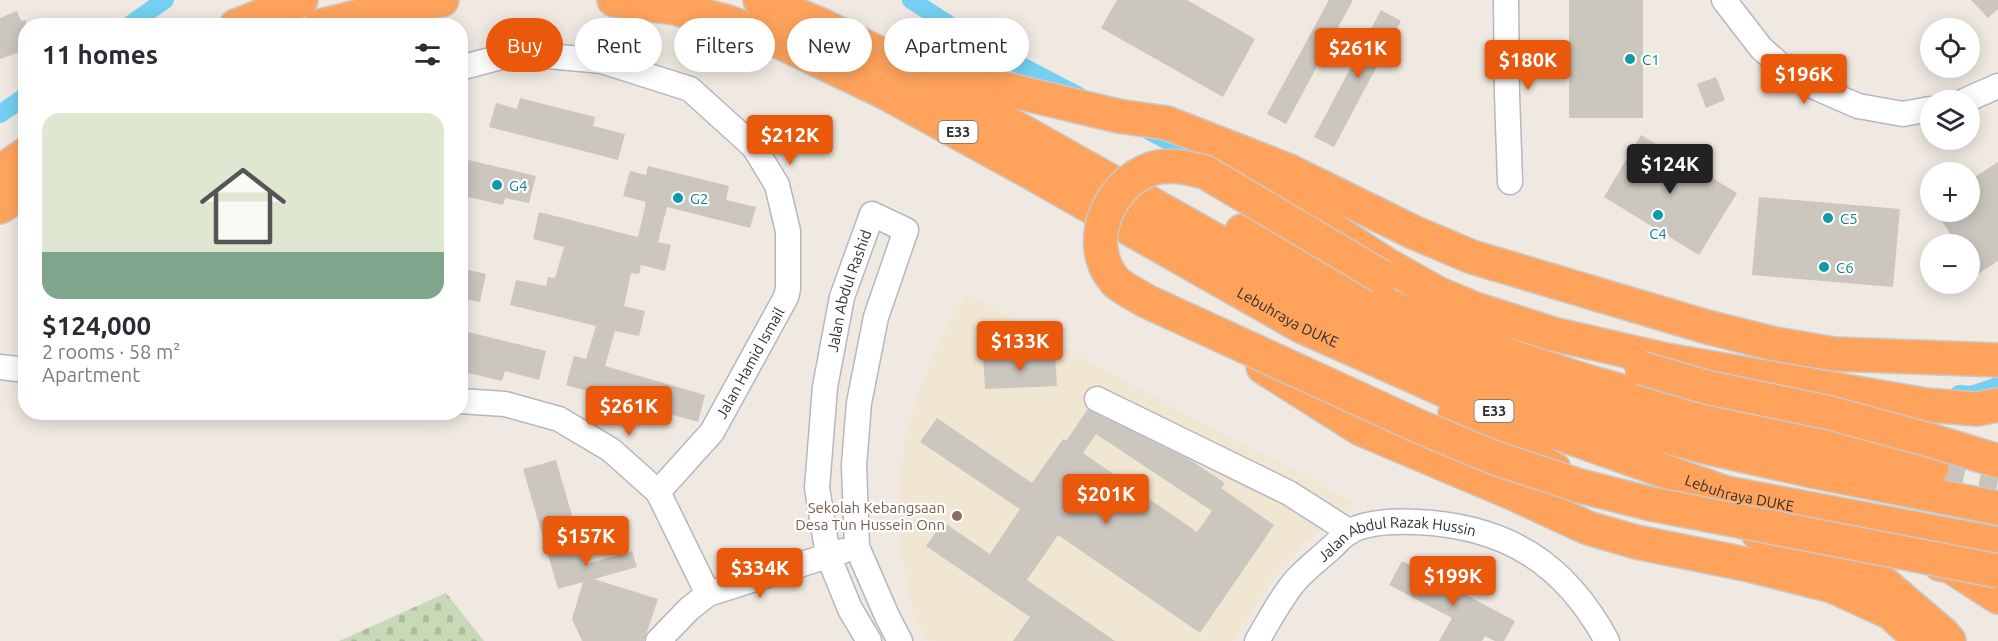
<!DOCTYPE html>
<html lang="en">
<head>
<meta charset="utf-8">
<style>
	:root { --surface:#fff; --page:#f7f7f7; --text:#2b2b33; --muted:#7c7c81; --accent:#ea580c }
	body { margin:0; font-family:Ubuntu,sans-serif; background:var(--page); color:var(--text); height:100vh; display:flex; flex-direction:column; font-size:22px; white-space:nowrap }
	* { box-sizing:border-box; margin:0 }
	p { font-size:20px; color:var(--muted) }
	.icon { flex:none; width:33px; height:33px; fill:none; stroke:currentColor; stroke-width:2; stroke-linecap:round; stroke-linejoin:round }
	.map { position:relative; flex:1; overflow:hidden }
	.side { position:absolute; left:18px; top:18px; width:450px; height:402px; display:flex; flex-direction:column; background:var(--surface); border-radius:24px; box-shadow:0 3px 15px #0003 }
	.side>* { flex:none }
	.hud { position:absolute; left:486px; top:18px; width:570px; height:54px; display:flex; gap:12px }
	.buttons { position:absolute; left:1920px; top:18px; display:grid; gap:12px }
	.buttons a { display:grid; place-items:center; width:60px; height:60px; border-radius:50%; background:var(--surface); box-shadow:0 3px 15px #0003; font-size:30px }
	.price { position:absolute; translate:-50% -51px; padding:0 14px; border-radius:6px; background:var(--accent); color:#fff; font-size:20px; line-height:39px; filter:drop-shadow(0 2px 3px #0008) }
	.price::after { content:''; position:absolute; left:50%; top:36px; width:18px; height:14px; margin-left:-9px; background:inherit; clip-path:polygon(0 0,100% 0,50% 100%) }
	.price.selected { background:#222; color:#fff }
	ul { padding:0; list-style:none }
	li { display:grid; align-content:center; gap:12px; height:318px; padding:0 24px }
	li span { display:grid; place-items:center; height:186px; border-radius:18px; color:#555 }
	li>.icon { margin-inline-start:auto }
	span .icon { width:108px; height:108px; fill:#fffc; stroke-width:1 }
	li b { font-size:26px }
	h2 { display:flex; justify-content:space-between; align-items:center; height:72px; padding:0 24px; font-size:26px }
	.chip { padding:0 21px; border-radius:27px; background:var(--surface); box-shadow:0 3px 15px #0003; font-size:21px; line-height:54px }
	.chip.selected { background:var(--accent); color:#fff }
	.map>svg:first-child { display:block }
</style>
</head>
<body>
<div class="map">
<svg width="1998" height="641" viewBox="0 0 1998 641">
	<defs>
		<pattern id="cemetery-stones" width="16" height="16" patternUnits="userSpaceOnUse" patternTransform="scale(1.5)"><rect width="16" height="16" fill="#c8d9b8"/><path d="M2 7V4a2 2 0 0 1 4 0v3zM10 15v-3a2 2 0 0 1 4 0v3z" fill="#acbb9e"/></pattern>
	</defs>
	<rect width="100%" height="100%" fill="#efe9e1"/>
	<path fill="#f0e6d1" d="M969 295 1191 417 1356 503 1304 543 1272 580 1233 641H929L914 619 901 551 900 482 904 442 918 393 931 362 953 314Z"/>
	<path fill="url(#cemetery-stones)" d="M446 593 484 641H339Z"/>
	<g fill="none" stroke-linecap="round" stroke-linejoin="round">
		<g stroke="#75cff0" stroke-width="18">
			<path d="M911 0 979 44 1079 96"/>
			<path d="M128 26 165 0"/>
			<path d="M0 114 26 96"/>
			<path d="M1149 131 1210 163"/>
			<path d="M1959 394 1971 395 1998 386"/>
		</g>
	</g>
	<g fill="#cbc7bf" fill-rule="evenodd">
		<path d="M1117 0H1187L1255 39 1223 97 1101 28Z"/>
		<path d="M1329 0H1353L1286 124 1267 114Z"/>
		<rect x="1569" y="0" width="74" height="118"/>
		<path d="M1971 0H1998V9L1988 18Z"/>
		<path d="M1381 10 1401 21 1334 147 1314 137Z"/>
		<path d="M17 11 21 21 26 20V50L0 59V18Z"/>
		<path d="M1716 77 1725 100 1706 108 1697 84Z"/>
		<path d="M520 98 595 117 593 126 625 134 618 160 489 127 496 103 517 109Z"/>
		<path d="M1641 135 1737 193 1699 255 1604 197Z"/>
		<path d="M460 158 536 176 529 203 505 198 503 205 460 195Z"/>
		<path d="M1998 162V261L1978 274 1970 262V244H1957L1936 212H1970V180Z"/>
		<path d="M648 166 729 186 726 200 756 207 750 228 667 207 658 242 671 245 665 271 641 265 639 274 631 273 624 306 645 311 639 336 615 331 605 366 705 395 698 422 665 413 663 422 588 401 590 392 566 385 574 356 586 359 596 326 510 305 516 280 546 286 548 277 555 278 564 247 533 239 539 212 638 237 646 202 623 196 630 171 646 175Z"/>
		<path d="M1759 197 1900 209 1893 287 1752 275Z"/>
		<path d="M460 268 486 274 480 302 460 298Z"/>
		<path d="M460 330 546 351 539 380 505 371 502 381 460 371Z"/>
		<path d="M1055 354 1057 386 985 389 983 357Z"/>
		<path d="M1088 409 1192 461 1225 483 1221 488 1274 525 1200 633 1058 535 1027 580 1115 641H1013L1030 617 926 546 943 522 990 554 1020 509 920 442 937 418 1032 483 1063 439 1066 441ZM1096 434 1212 511 1197 532 1083 453Z"/>
		<path d="M556 460 586 564 632 551 637 567 594 579 658 599 644 641H582L572 619 583 582 558 589 523 469Z"/>
		<path d="M1402 561 1515 621 1504 641H1495L1485 636 1482 641H1439L1452 618 1389 585Z"/>
	</g>
	<g fill="none" stroke-linecap="round" stroke-linejoin="round">
		<path stroke="#c8c4bd" stroke-width="33" stroke-dasharray="33 16" stroke-linecap="butt" d="M1932 468 1998 481"/>
		<defs>
			<g id="minor">
				<path d="M1506 0 1507 94 1510 182"/>
				<path d="M1724 0 1761 48 1789 73 1817 88 1858 106 1903 114 1930 109"/>
				<path d="M460 68 516 53 602 61 690 89 754 147 777 185 788 231V289L786 297 712 432 658 492"/>
				<path d="M1966 100 1998 86"/>
				<path d="M0 367 26 370"/>
				<path d="M1097 399 1289 493 1350 532"/>
				<path d="M460 401 505 404 559 419 611 450 658 492 708 594"/>
				<path d="M658 641 689 609 708 594 843 551"/>
				<path id="s1" d="M869 641 850 609 828 555 817 488 825 387 842 297 872 214 906 230 876 317 859 403 854 465 857 547 887 616 900 641"/>
				<path id="s2" d="M1257 641C1269 621 1281 597 1296 580 1306 569 1319 559 1330 549 1336 544 1343 535 1350 531 1370 521 1396 521 1417 522 1506 526 1565 563 1607 641"/>
			</g>
			<g id="highway">
				<path id="s3" d="M614 0 675 8 728 22 782 43 886 93 1030 172 1301 326 1471 402 1726 493 1998 544"/>
				<path d="M760 0 819 24 915 71 1363 323 1490 377 1614 422 1709 448 1812 471 1998 508"/>
				<path d="M236 26 301 0"/>
				<path d="M320 26 405 5 442 0"/>
				<path d="M932 61 1001 88 1118 116 1167 123 1287 170 1413 232 1472 257 1707 327 1775 344 1834 354 1998 360"/>
				<path d="M1226 165 1264 185 1389 266 1437 293 1475 309 1553 334 1666 360 1926 405 1977 409 1998 405"/>
				<path d="M0 172 26 154"/>
				<path d="M0 207 26 191"/>
				<path d="M1242 231 1374 299 1442 329 1519 359 1583 380 1660 402 1818 444 1932 468"/>
				<path d="M1263 367 1361 429 1512 493 1588 528 1636 542 1745 564 1832 586 1891 613 1922 641"/>
				<path d="M1455 413 1554 469"/>
				<path d="M1758 533 1881 581 1943 634 1949 641"/>
				<path d="M1940 564 1950 566 1998 597"/>
			</g>
		</defs>
		<use href="#minor" stroke="#b4b7c1" stroke-width="27"/>
		<use href="#highway" stroke="#c9c9c9" stroke-width="36"/>
		<use href="#minor" stroke="#fff" stroke-width="24"/>
		<use href="#highway" stroke="#ffa35c" stroke-width="33"/>
		<defs>
			<g id="highway-bridge">
				<path d="M1382 277 1205 172C1188 168 1168 163 1151 169 1108 184 1083 244 1115 281 1123 289 1137 295 1146 301L1418 426 1495 458 1580 486 1651 504 1998 571"/>
				<path d="M1641 368 1706 387 1830 413 1933 441 1998 461"/>
			</g>
		</defs>
		<use href="#highway-bridge" stroke="#c9c9c9" stroke-width="36" stroke-linecap="butt"/>
		<use href="#highway-bridge" stroke="#ffa35c" stroke-width="33"/>
	</g>
	<g fill="#0f9aa8" stroke="#fff" stroke-width="2">
		<circle cx="1630" cy="59" r="6"/>
		<circle cx="497" cy="185" r="6"/>
		<circle cx="678" cy="198" r="6"/>
		<circle cx="1658" cy="215" r="6"/>
		<circle cx="1828" cy="218" r="6"/>
		<circle cx="1824" cy="267" r="6"/>
	</g>
	<circle fill="#8d6e63" stroke="#fff" stroke-width="2" cx="957" cy="516" r="6"/>
	<g text-anchor="middle" dominant-baseline="central" stroke-width="4.5" stroke-linejoin="round" paint-order="stroke">
		<g fill="#fff" stroke="#6d6d6d" stroke-width="1.5">
			<rect x="938.5" y="121" width="39" height="22" rx="4.5"/>
			<rect x="1474.5" y="400" width="39" height="22" rx="4.5"/>
		</g>
		<g font-size="14" font-weight="bold" fill="#2e2e2e">
			<text x="958" y="132">E33</text>
			<text x="1494" y="411">E33</text>
		</g>
		<g font-size="15" fill="#0d838f" stroke="#fff" text-anchor="start">
			<text x="1642" y="59">C1</text>
			<text x="509" y="185">G4</text>
			<text x="690" y="198">G2</text>
			<text x="1840" y="218">C5</text>
			<text x="1658" y="233" text-anchor="middle">C4</text>
			<text x="1836" y="267">C6</text>
		</g>
		<g font-size="15" fill="#2e2e2e" stroke="#fff">
			<text stroke="none"><textPath href="#s1" startOffset="364">Jalan Abdul Rashid</textPath></text>
			<text stroke="none"><textPath href="#s3" startOffset="750">Lebuhraya DUKE</textPath></text>
			<text transform="translate(750 363) rotate(-61)">Jalan Hamid Ismail</text>
			<text stroke="none"><textPath href="#s3" startOffset="1236">Lebuhraya DUKE</textPath></text>
			<text stroke="none"><textPath href="#s2" startOffset="189">Jalan Abdul Razak Hussin</textPath></text>
		</g>
		<g font-size="15" fill="#785e54" stroke="#fff" text-anchor="end">
			<text x="945" y="507">Sekolah Kebangsaan<tspan x="945" dy="17">Desa Tun Hussein Onn</tspan></text>
		</g>
	</g>
</svg>
<div class="buttons">
<a><svg class="icon" aria-label="locate" viewBox="0 0 24 24"><circle cx="12" cy="12" r="6"/><path d="M12 2v4M12 18v4M2 12h4M18 12h4"/></svg></a>
<a><svg class="icon" aria-label="layers" viewBox="0 0 24 24"><path d="M12 4l9 5-9 5-9-5zM3 14l9 5 9-5"/></svg></a>
<a>+</a>
<a>−</a>
</div>
<b class="price" style="left:1358px;top:79px">$261K</b>
<b class="price" style="left:1528px;top:91px">$180K</b>
<b class="price" style="left:1804px;top:105px">$196K</b>
<b class="price" style="left:790px;top:166px">$212K</b>
<b class="price selected" style="left:1670px;top:195px">$124K</b>
<b class="price" style="left:1020px;top:372px">$133K</b>
<b class="price" style="left:629px;top:437px">$261K</b>
<b class="price" style="left:1106px;top:525px">$201K</b>
<b class="price" style="left:586px;top:567px">$157K</b>
<b class="price" style="left:760px;top:599px">$334K</b>
<b class="price" style="left:1453px;top:607px">$199K</b>
<div class="hud">
<a class="chip selected">Buy</a>
<a class="chip">Rent</a>
<a class="chip">Filters</a>
<a class="chip">New</a>
<a class="chip">Apartment</a>
</div>
<section class="side">
<h2>11 homes<svg class="icon" aria-label="filters" viewBox="0 0 24 24"><path d="M4 7h16M4 17h16"/><circle cx="9" cy="7" r="2"/><circle cx="15" cy="17" r="2"/></svg></h2>
<ul>
<li><span style="background:linear-gradient(#dfe7d0 75%,#7fa58c 0)"><svg class="icon" aria-label="home" viewBox="0 0 24 24"><path d="M3 11l9-7 9 7M6 9v11h12V9"/></svg></span><div><b>$124,000</b><p>2 rooms · 58 m²</p><p>Apartment</p></div></li>
</ul>
</section>
</div>
</body>
</html>
